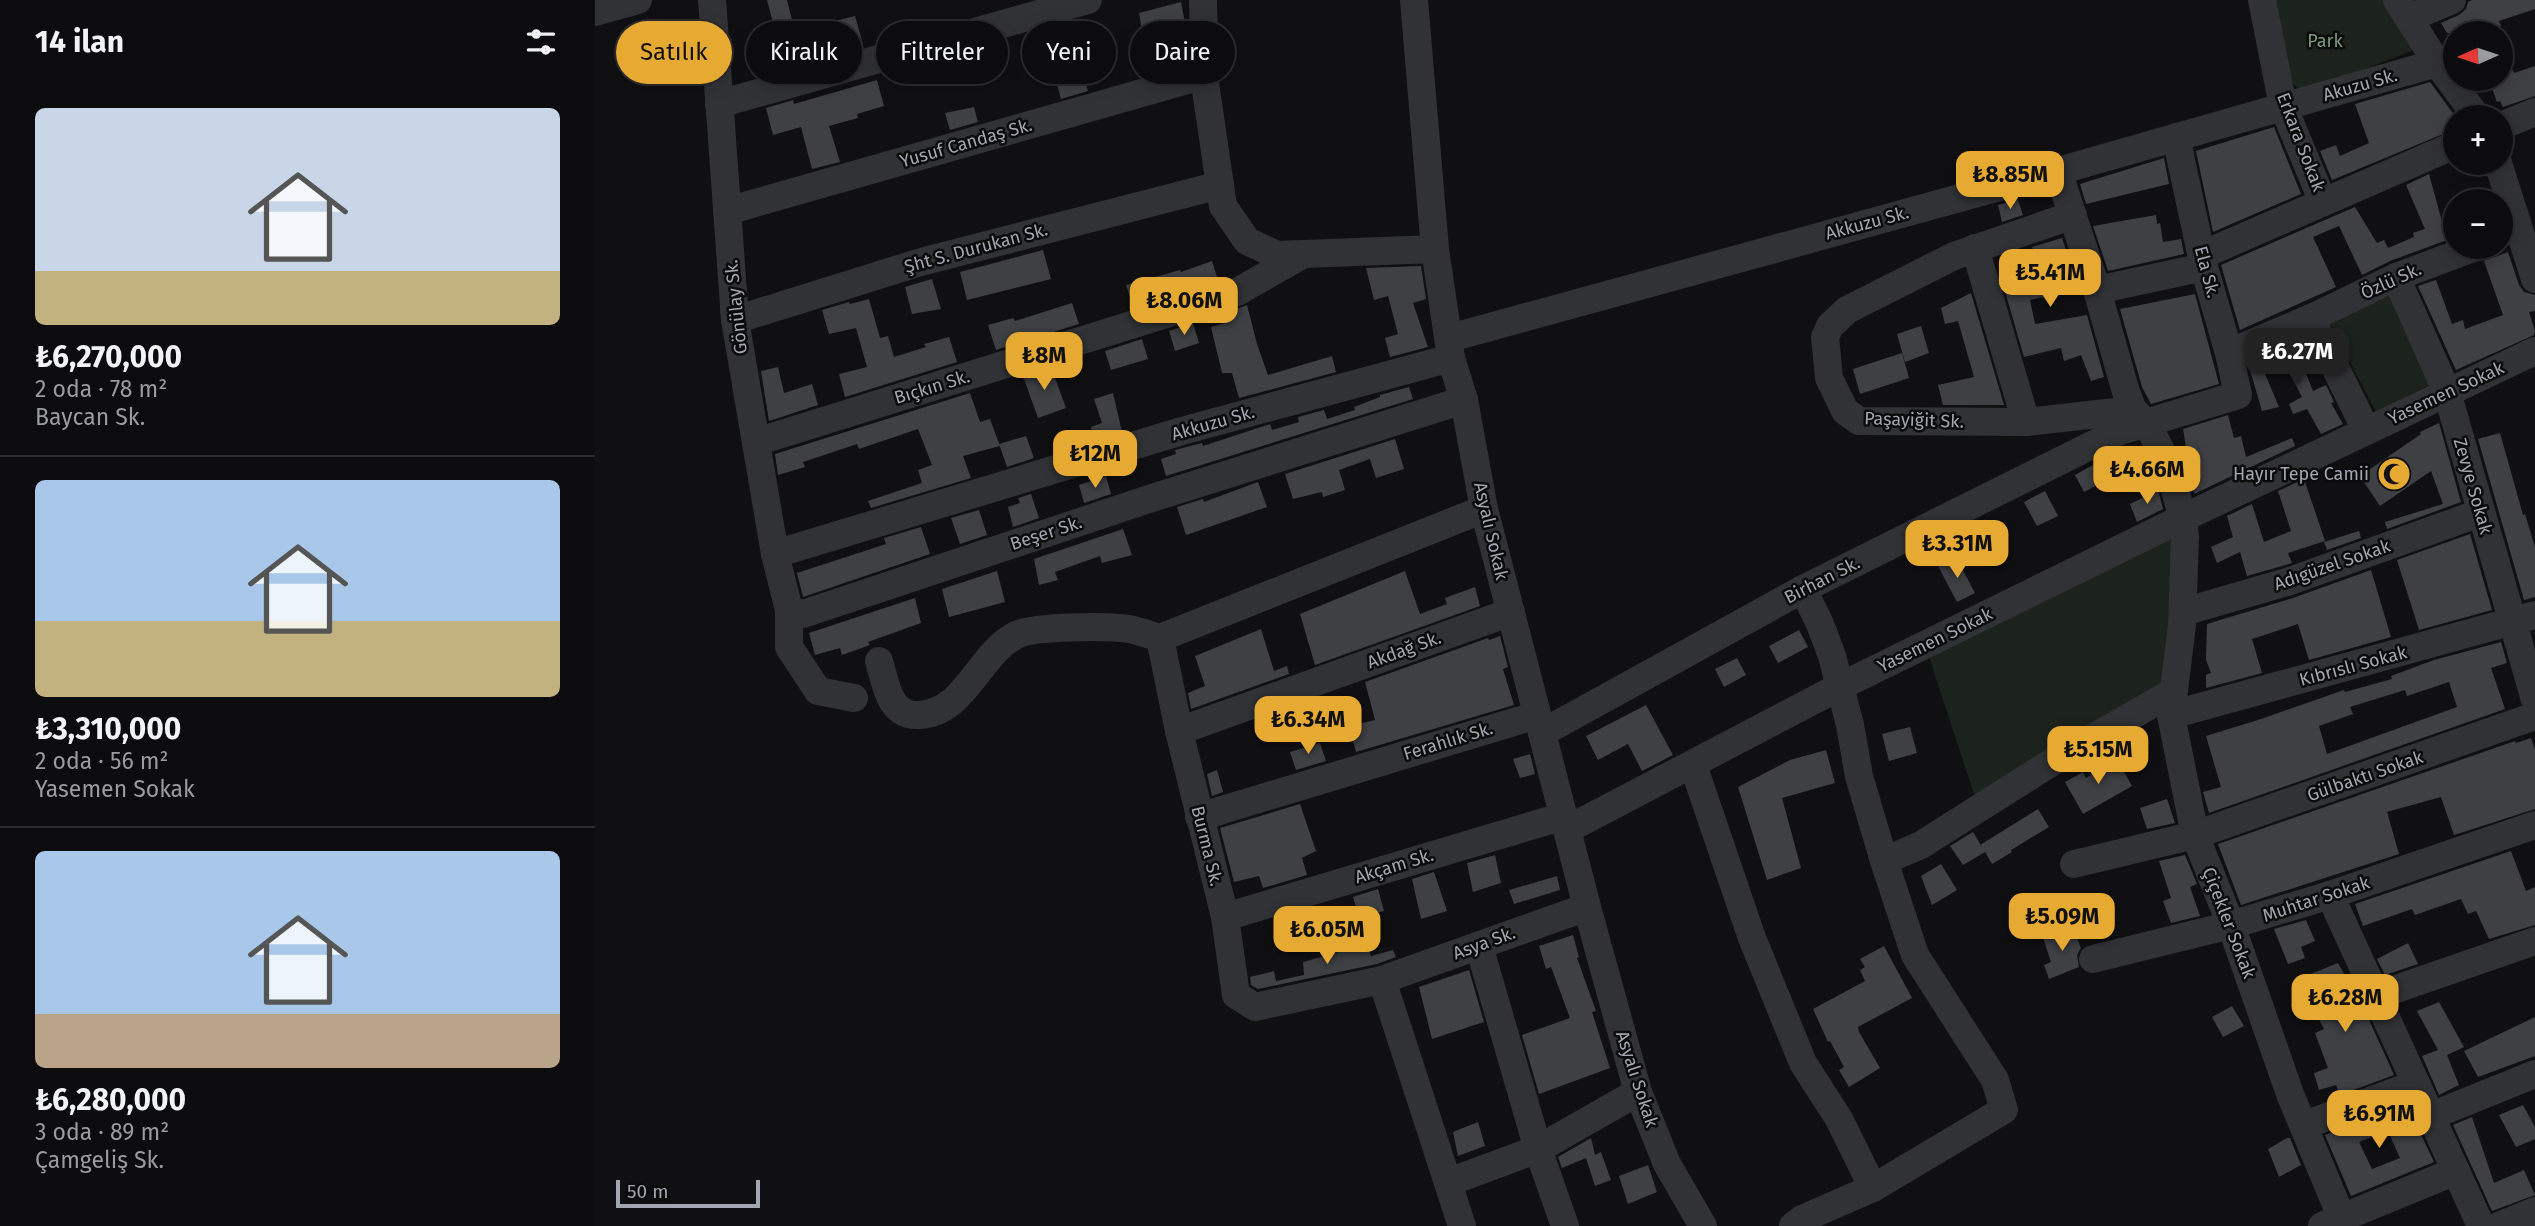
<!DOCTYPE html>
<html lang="tr">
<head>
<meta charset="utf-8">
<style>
	:root { --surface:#0c0b0d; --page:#151416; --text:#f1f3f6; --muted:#9a9b9d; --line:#2c2b2e; --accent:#e6aa33 }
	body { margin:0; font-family:"Fira Sans",sans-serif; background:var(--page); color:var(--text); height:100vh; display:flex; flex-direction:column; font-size:26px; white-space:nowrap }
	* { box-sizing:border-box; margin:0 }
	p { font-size:23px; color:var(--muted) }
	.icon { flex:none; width:38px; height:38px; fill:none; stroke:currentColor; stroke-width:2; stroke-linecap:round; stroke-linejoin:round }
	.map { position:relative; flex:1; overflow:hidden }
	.details { display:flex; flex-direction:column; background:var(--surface); width:595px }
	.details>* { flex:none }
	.guide { position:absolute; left:21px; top:21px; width:665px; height:63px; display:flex; gap:14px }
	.needle { width:46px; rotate:267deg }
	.buttons { position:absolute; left:1848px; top:21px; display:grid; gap:14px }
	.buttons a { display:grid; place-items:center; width:70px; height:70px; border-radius:50%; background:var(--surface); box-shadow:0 4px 18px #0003,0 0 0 2px var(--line); font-size:35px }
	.scale { position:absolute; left:21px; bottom:18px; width:144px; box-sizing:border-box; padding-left:7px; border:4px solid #a1a6b1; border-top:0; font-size:19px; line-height:24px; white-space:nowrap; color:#a1a6b1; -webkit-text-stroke:5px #0b0b0c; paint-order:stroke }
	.price { position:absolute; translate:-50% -60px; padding:0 16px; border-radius:14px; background:var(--accent); color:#111; font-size:23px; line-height:46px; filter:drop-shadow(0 2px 4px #0008) }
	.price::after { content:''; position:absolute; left:50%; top:42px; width:21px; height:16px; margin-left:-10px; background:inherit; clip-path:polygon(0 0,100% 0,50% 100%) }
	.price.current { background:#222; color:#fff }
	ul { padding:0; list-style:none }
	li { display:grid; align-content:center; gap:14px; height:371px; padding:0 35px }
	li+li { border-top:2px solid var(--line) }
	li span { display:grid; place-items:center; height:217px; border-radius:10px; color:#555 }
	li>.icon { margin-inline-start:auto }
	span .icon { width:126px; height:126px; fill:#fffc; stroke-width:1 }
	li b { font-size:30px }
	h2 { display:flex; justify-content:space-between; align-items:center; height:84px; padding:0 35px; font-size:30px }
	.tag { padding:0 24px; border-radius:32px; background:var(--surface); box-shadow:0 4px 18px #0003,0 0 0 2px var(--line); font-size:24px; line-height:63px }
	.tag.current { background:var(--accent); color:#111 }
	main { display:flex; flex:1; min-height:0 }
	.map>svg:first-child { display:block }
</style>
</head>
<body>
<main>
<section class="details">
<h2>14 ilan<svg class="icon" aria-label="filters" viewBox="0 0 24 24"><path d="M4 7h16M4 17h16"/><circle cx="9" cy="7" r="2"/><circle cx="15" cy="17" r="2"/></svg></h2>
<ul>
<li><span style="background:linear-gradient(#c9d6e8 75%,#c2b280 0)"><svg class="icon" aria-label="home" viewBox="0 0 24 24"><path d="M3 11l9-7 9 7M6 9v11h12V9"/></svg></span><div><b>₺6,270,000</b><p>2 oda · 78 m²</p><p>Baycan Sk.</p></div></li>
<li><span style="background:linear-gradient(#a9c7e8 65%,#c2b280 0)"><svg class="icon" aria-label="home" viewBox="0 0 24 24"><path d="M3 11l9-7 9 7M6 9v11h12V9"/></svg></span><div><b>₺3,310,000</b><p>2 oda · 56 m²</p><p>Yasemen Sokak</p></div></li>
<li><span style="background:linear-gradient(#a9c7e8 75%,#b9a48a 0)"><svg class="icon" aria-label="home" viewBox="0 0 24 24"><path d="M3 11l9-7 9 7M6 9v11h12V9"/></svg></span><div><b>₺6,280,000</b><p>3 oda · 89 m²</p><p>Çamgeliş Sk.</p></div></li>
</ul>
</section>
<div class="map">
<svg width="1940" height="1226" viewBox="0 0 1940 1226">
	<rect width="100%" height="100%" fill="#100f11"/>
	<g fill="#1c231d">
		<path d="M1679 0H1791L1819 50 1709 93 1697 83Z"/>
		<path d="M1793 293 1836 384 1781 412 1735 324Z"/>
		<path d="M1588 518 1578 692 1380 797 1330 645Z"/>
	</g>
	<g fill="#3f4044" fill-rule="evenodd">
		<path d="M172 0H192L202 40 239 31 236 22 260 16 268 44 190 68Z"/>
		<path d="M1877 0H1940V9L1904 21 1906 26 1888 33H1852L1846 23 1864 15 1871 9 1873 2Z"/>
		<path d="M586 2 592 33 593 63 566 70 558 27 547 30 544 13Z"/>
		<path d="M391 46 396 61 368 69 364 54Z"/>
		<path d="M1940 66V96L1908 107 1905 101 1902 102 1894 80 1906 79V75L1918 70 1919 73Z"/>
		<path d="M488 74 493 91 466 99 461 81Z"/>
		<path d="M282 80 289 106 262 114 263 118 234 126 245 162 217 169 206 127 178 135 171 108 198 100 199 104Z"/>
		<path d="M1835 82 1860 116V129L1737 180 1725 151 1741 145 1745 156 1774 143 1760 104Z"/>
		<path d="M379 107 383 122 355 130 350 113Z"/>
		<path d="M1679 127 1706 194 1618 232 1601 151Z"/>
		<path d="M1569 158 1574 184 1491 204 1485 184Z"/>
		<path d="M1834 174 1852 240 1795 261 1767 275 1744 226 1718 237 1741 287 1645 330 1626 265 1760 207 1782 243 1789 240 1793 248 1819 237 1818 233 1830 229 1811 185Z"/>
		<path d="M1423 200 1428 215 1407 222 1403 205Z"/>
		<path d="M1561 215 1562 224 1565 223 1568 242 1586 239 1589 254 1513 271 1498 226Z"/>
		<path d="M1467 238 1484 289 1435 300 1440 324 1492 315 1509 377 1496 381 1486 355 1469 361 1466 348 1429 357 1407 281 1413 279 1412 271 1443 265 1437 247Z"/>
		<path d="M448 250 456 279 372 300 365 272Z"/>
		<path d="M1913 252 1924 285 1929 292 1940 295V311L1934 312 1940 331 1939 335 1861 370 1823 286 1841 280 1857 324 1868 320 1870 329 1908 315 1889 261Z"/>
		<path d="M617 261 623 280 538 307 531 285 585 270 586 272Z"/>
		<path d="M826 266 831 299 818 303 833 347 795 357 790 338 803 334 793 296 779 300 771 268Z"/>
		<path d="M337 279 346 309 317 314 310 287Z"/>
		<path d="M1376 293 1409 405H1348L1343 385 1379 377 1363 321 1350 324 1346 308Z"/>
		<path d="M1600 294 1624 384 1556 404 1547 387 1525 309Z"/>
		<path d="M274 299 285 338 293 336 299 357 331 347 329 344 354 337 362 362 250 397 244 374 272 367 266 346 261 328 234 334 227 310 254 302 255 304Z"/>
		<path d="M477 303 484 324 401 350 393 325 418 318 420 321Z"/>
		<path d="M652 305 662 344 673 375 737 356 741 372 644 398 637 373H627L616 327 637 321 634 312Z"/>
		<path d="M598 323 604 343 580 351 574 331Z"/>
		<path d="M1326 326 1334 353 1310 362 1302 334Z"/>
		<path d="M547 339 553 359 516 370 510 351Z"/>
		<path d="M1707 340 1716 360 1707 364 1718 391 1731 385 1739 402 1736 403 1748 424 1726 434 1712 409 1698 414 1694 404 1707 397 1684 353 1665 362 1684 407 1667 411 1653 363Z"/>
		<path d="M1307 353 1314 378 1265 394 1258 369Z"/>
		<path d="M183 367 189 393 217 384 223 405 174 421 166 371Z"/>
		<path d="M456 367 471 408 443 418 428 376Z"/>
		<path d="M814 387 818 399 571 476 566 459 581 454 580 450 607 443 608 446 675 424 677 430 704 422 703 417 729 410 732 419 760 410 759 407 785 397V395Z"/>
		<path d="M375 393 385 422 395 419 405 446 368 456 376 478 276 508 273 501 327 483 323 470 337 465 323 429 264 449 262 444 208 462 210 467 183 475 180 454Z"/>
		<path d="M518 393 527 432 499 440 496 427 507 423 499 399Z"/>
		<path d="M1633 415 1639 438 1646 436 1651 457 1697 438 1700 446 1599 494 1588 429Z"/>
		<path d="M1844 423 1866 502 1792 529 1790 522 1848 504 1836 471 1785 506 1765 476 1826 434 1825 432Z"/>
		<path d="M1905 433 1928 515 1930 514 1940 547V597L1929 600 1883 439Z"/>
		<path d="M431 436 439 458 412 467 404 444Z"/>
		<path d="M800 439 809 469 781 478 775 459 744 470 750 490 728 497 727 492 698 499 690 474Z"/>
		<path d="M1505 461 1514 479 1489 492 1480 475Z"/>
		<path d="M511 476 516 494 489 503 484 485Z"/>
		<path d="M1709 479 1730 541 1693 553 1697 563 1652 576 1645 552 1622 563 1616 547 1638 537 1632 516 1657 504 1669 542 1696 531 1683 491Z"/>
		<path d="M663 482 672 507 591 535 582 507 608 499 609 502Z"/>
		<path d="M1563 490 1568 509 1542 522 1535 504Z"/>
		<path d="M1450 491 1463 516 1442 526 1429 502Z"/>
		<path d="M436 494 444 518 418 527 413 507 425 503 423 498Z"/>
		<path d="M384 510 392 535 365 544 356 518Z"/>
		<path d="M326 527 335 554 208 597 202 573 291 544 289 538Z"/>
		<path d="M528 529 537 555 507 563 505 556 460 572 463 580 444 585 439 559Z"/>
		<path d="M1764 531 1766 538 1732 550 1729 542Z"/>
		<path d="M1875 534 1897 610 1824 630 1802 560Z"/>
		<path d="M1361 557 1380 593 1362 602 1343 566Z"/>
		<path d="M1776 570 1796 637 1714 660 1703 624 1657 639 1667 673 1611 688V675L1616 673 1611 660 1612 624 1698 598Z"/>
		<path d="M402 571 410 602 354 617 347 589Z"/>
		<path d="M810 571 825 614 852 604 850 598 880 587 885 606 720 665 705 614Z"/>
		<path d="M320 598 326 623 273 642 275 645 247 655 245 648 220 655 214 633Z"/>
		<path d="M666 629 679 671 692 666 694 674 596 709 593 693 610 686 600 656Z"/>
		<path d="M1204 630 1213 647 1183 663 1174 646Z"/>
		<path d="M905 636 913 667 908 669 919 705 761 752 754 726 780 720 770 682 893 638 894 640Z"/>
		<path d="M1906 642 1912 663 1896 668 1910 709 1614 813 1608 792 1626 787 1611 736 1666 719 1749 690 1750 692 1797 679 1796 676 1839 660ZM1854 682 1862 707 1732 754 1724 726 1758 714 1755 707 1810 690 1812 696Z"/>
		<path d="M1142 658 1151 675 1129 687 1120 669Z"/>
		<path d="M1051 705 1078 755 1047 771 1033 744 1003 760 991 736Z"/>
		<path d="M1315 727 1322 753 1294 761 1287 734Z"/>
		<path d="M1936 738 1940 749V809L1859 835 1846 797 1792 812 1804 854 1646 905 1623 844 1920 741 1921 743Z"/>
		<path d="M725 743 731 761 701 770 695 752Z"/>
		<path d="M1231 750 1240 783 1187 798 1206 868 1172 880 1143 787 1195 760Z"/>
		<path d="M935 754 940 774 925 778 918 759Z"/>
		<path d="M1522 759 1537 786 1488 814 1470 782 1488 772 1491 778Z"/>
		<path d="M622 770 628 792 617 796 612 774Z"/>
		<path d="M1572 799 1580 823 1552 829 1545 808Z"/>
		<path d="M705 804 721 851 707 858 712 875 668 888 664 876 639 882 625 828Z"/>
		<path d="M1443 809 1454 827 1416 850 1417 852 1397 864 1390 852 1368 865 1355 846 1378 832 1387 847 1385 845Z"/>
		<path d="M1916 851 1931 891 1940 887V925L1894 939 1881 911 1873 914 1866 899 1820 915 1817 909 1768 926 1760 904Z"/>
		<path d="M900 855 906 883 878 892 872 863Z"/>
		<path d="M1590 855 1602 884 1595 887 1605 916 1576 923 1568 901 1576 898 1564 861Z"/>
		<path d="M1346 864 1362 890 1337 905 1326 876Z"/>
		<path d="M839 872 852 911 826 919 817 879Z"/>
		<path d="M962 876 965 890 919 904 914 890Z"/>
		<path d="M783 889 789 911 764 917 758 897Z"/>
		<path d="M1711 920 1720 941 1706 947 1710 958 1693 964 1679 929Z"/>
		<path d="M1478 928 1486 948 1482 955 1484 967 1454 979 1449 965 1456 962 1448 938Z"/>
		<path d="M978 935 984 957 982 958 1001 1011 997 1012 1015 1068 944 1094 927 1035 975 1018 956 967 951 969 944 946Z"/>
		<path d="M1813 943 1823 964 1790 975 1782 959Z"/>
		<path d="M772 944 776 956 798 950 801 957 782 964 663 989 656 985 655 977 679 971 681 981 709 975 708 962Z"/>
		<path d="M1289 946 1317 998 1263 1027 1264 1032 1285 1068 1254 1087 1244 1070 1249 1067 1235 1041 1233 1042 1218 1009 1270 981 1265 970 1270 967 1265 959Z"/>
		<path d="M1743 963 1770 1011 1799 1075 1745 1095 1741 1085 1724 1090 1719 1073 1733 1068 1720 1033 1729 1029 1712 996 1715 994 1708 977Z"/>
		<path d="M874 970 889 1022 837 1039 824 987Z"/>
		<path d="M1844 1002 1869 1047 1852 1055 1864 1085 1844 1095 1827 1056 1843 1050 1822 1011Z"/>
		<path d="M1637 1006 1649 1026 1628 1037 1617 1017Z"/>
		<path d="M1940 1017V1056L1883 1077 1869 1051Z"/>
		<path d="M1812 1105 1839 1162 1756 1196 1730 1135ZM1793 1131 1805 1158 1777 1169 1764 1142Z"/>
		<path d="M1928 1105 1940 1127V1139L1921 1147 1904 1115Z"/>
		<path d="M1877 1117 1899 1183 1929 1170 1940 1195 1897 1211 1858 1125Z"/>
		<path d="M883 1122 890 1146 863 1156 858 1132Z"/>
		<path d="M996 1138 1000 1155 1006 1152 1016 1180 1000 1186 991 1158 967 1168 963 1157Z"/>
		<path d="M1692 1138H1695L1706 1165 1684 1177 1673 1149Z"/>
		<path d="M1053 1165 1062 1192 1033 1204 1024 1176Z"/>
	</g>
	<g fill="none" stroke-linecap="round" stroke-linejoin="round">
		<g stroke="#313235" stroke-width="28">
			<path d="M117 0 140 320 180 554 194 610V647L223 691 259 698"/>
			<path d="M608 0 610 83 628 206 652 241 682 255 840 249"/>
			<path d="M819 0 840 249 856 358 869 400 889 509 992 907 1043 1092 1072 1164 1108 1226"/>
			<path d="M1667 0 1688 106 1728 202"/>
			<path d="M1802 0 1842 63 1882 117"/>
			<path d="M0 12 43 0"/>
			<path d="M1814 18 1857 0"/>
			<path d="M124 104 493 0"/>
			<path d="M1906 126 1940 112"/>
			<path d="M1903 163 1940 279"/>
			<path d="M1463 171 1502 290 1531 392 1538 410 1552 424 1572 462 1588 518 1590 537 1587 625 1576 715 1600 835 1636 925 1695 1094 1750 1226"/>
			<path d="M132 211 610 75"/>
			<path d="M1478 215 1359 256 1252 310 1235 326 1230 337 1234 378 1250 411 1264 421 1431 422 1538 410"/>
			<path d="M1380 248 1431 422"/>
			<path d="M1607 255 1860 145"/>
			<path d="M1801 277 1852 392 1940 700"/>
			<path d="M1502 290 1609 267"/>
			<path d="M1716 318 1771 430"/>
			<path d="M140 320 326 262 625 185"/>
			<path d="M855 338 1463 171 1842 63"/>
			<path d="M1634 353 1716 318 1801 277 1881 247"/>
			<path d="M161 442 642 292 707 255"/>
			<path d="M180 554 587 431 856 358"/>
			<path d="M1208 589 1225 624 1237 656 1255 725 1264 776 1289 861 1326 845 1473 752 1578 692"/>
			<path d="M194 610 208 614 557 498 869 400"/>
			<path d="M1588 612 1692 582 1885 513"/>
			<path d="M284 661C291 684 294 717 324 715 370 713 383 655 421 635 439 626 513 626 534 629 544 631 555 635 565 638"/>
			<path d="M1576 715 1940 615"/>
			<path d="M584 731 916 612"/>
			<path d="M947 733 1208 589 1525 431 1643 395 1634 353 1609 267 1581 137"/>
			<path d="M1098 765 1157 938 1208 1063 1244 1119 1278 1188"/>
			<path d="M604 817 942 715"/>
			<path d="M973 829 1244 687 1588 518 1940 351"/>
			<path d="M1479 864 1600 835 1940 716"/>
			<path d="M1735 895 1886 1226"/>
			<path d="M630 917 969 816"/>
			<path d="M884 946 943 1149 970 1226"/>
			<path d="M1498 959 1636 925 1735 895 1940 825"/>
			<path d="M787 980 992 907"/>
			<path d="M1781 996 1940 941"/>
			<path d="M1836 1116 1940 1074"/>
			<path d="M1710 1125 1821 1084"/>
			<path d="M854 1182 943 1149 1043 1092"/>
			<path d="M867 1226 787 980 660 1007 641 995 630 917 584 731 565 638 889 509"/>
			<path d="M1198 1226 1207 1219 1278 1188 1409 1110 1400 1080 1320 955 1289 861"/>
			<path d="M1727 1226 1861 1171"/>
			<path d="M1904 1226 1940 1211"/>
		</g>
	</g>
	<defs>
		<symbol id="mosque-disc" viewBox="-11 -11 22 22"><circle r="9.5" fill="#e6aa33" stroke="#0b0b0c"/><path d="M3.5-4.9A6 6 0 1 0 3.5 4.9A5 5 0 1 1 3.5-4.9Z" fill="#111"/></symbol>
	</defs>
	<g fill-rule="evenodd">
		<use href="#mosque-disc" x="1780" y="455" width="38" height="38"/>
	</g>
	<g text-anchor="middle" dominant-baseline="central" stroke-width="5" stroke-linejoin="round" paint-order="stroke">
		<g font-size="18" fill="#799b7b" stroke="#0b0b0c">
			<text x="1730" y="41">Park</text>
		</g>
		<g font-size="18" fill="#a1a6b1" stroke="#0b0b0c">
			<text transform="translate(1765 85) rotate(-16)">Akuzu Sk.</text>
			<text transform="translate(1706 142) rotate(69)">Erkara Sokak</text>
			<text transform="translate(371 143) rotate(-16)">Yusuf Candaş Sk.</text>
			<text transform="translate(1272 223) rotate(-15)">Akkuzu Sk.</text>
			<text transform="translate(381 248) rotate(-15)">Şht S. Durukan Sk.</text>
			<text transform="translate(1612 272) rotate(75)">Ela Sk.</text>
			<text transform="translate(1796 281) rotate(-24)">Özlü Sk.</text>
			<text transform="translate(141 307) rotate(-96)">Gönülay Sk.</text>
			<text transform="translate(337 387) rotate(-17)">Bıçkın Sk.</text>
			<text transform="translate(1851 393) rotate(-25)">Yasemen Sokak</text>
			<text transform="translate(1319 420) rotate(2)">Paşayiğit Sk.</text>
			<text transform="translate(618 423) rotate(-16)">Akkuzu Sk.</text>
			<text transform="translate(1878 486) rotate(74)">Zevye Sokak</text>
			<text transform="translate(896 531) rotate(77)">Asyalı Sokak</text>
			<text transform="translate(451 533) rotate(-18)">Beşer Sk.</text>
			<text transform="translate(1737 565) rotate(-19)">Adıgüzel Sokak</text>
			<text transform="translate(1227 580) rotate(-27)">Birhan Sk.</text>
			<text transform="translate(1340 640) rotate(-26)">Yasemen Sokak</text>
			<text transform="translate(809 650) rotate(-20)">Akdağ Sk.</text>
			<text transform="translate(1758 666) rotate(-15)">Kıbrıslı Sokak</text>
			<text transform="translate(853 741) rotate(-17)">Ferahlık Sk.</text>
			<text transform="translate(1770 776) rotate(-19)">Gülbaktı Sokak</text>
			<text transform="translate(612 846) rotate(76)">Burma Sk.</text>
			<text transform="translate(799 866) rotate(-17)">Akçam Sk.</text>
			<text transform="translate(1721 899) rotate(-18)">Muhtar Sokak</text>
			<text transform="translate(1634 923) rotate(69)">Çiçekler Sokak</text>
			<text transform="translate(889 943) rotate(-20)">Asya Sk.</text>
			<text transform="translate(1042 1079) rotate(72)">Asyalı Sokak</text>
		</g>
		<g font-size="18" fill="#a1a6b1" stroke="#0b0b0c" text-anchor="end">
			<text x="1774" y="474">Hayır Tepe Camii</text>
		</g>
	</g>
</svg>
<div class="buttons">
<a><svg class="needle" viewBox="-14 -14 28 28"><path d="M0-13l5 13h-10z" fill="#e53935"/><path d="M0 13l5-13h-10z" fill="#9a9b9d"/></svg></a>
<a>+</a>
<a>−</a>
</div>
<div class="scale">50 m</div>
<b class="price" style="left:1415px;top:211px">₺8.85M</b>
<b class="price" style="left:1455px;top:309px">₺5.41M</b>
<b class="price" style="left:589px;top:337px">₺8.06M</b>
<b class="price current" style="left:1702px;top:388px">₺6.27M</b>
<b class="price" style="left:449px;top:392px">₺8M</b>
<b class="price" style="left:500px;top:490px">₺12M</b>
<b class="price" style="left:1552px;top:506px">₺4.66M</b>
<b class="price" style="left:1362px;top:580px">₺3.31M</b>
<b class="price" style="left:713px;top:756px">₺6.34M</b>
<b class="price" style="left:1503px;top:786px">₺5.15M</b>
<b class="price" style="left:1467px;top:953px">₺5.09M</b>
<b class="price" style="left:732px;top:966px">₺6.05M</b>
<b class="price" style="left:1750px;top:1034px">₺6.28M</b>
<b class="price" style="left:1784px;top:1150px">₺6.91M</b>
<div class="guide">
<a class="tag current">Satılık</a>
<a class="tag">Kiralık</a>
<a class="tag">Filtreler</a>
<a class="tag">Yeni</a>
<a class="tag">Daire</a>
</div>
</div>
</main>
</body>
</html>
